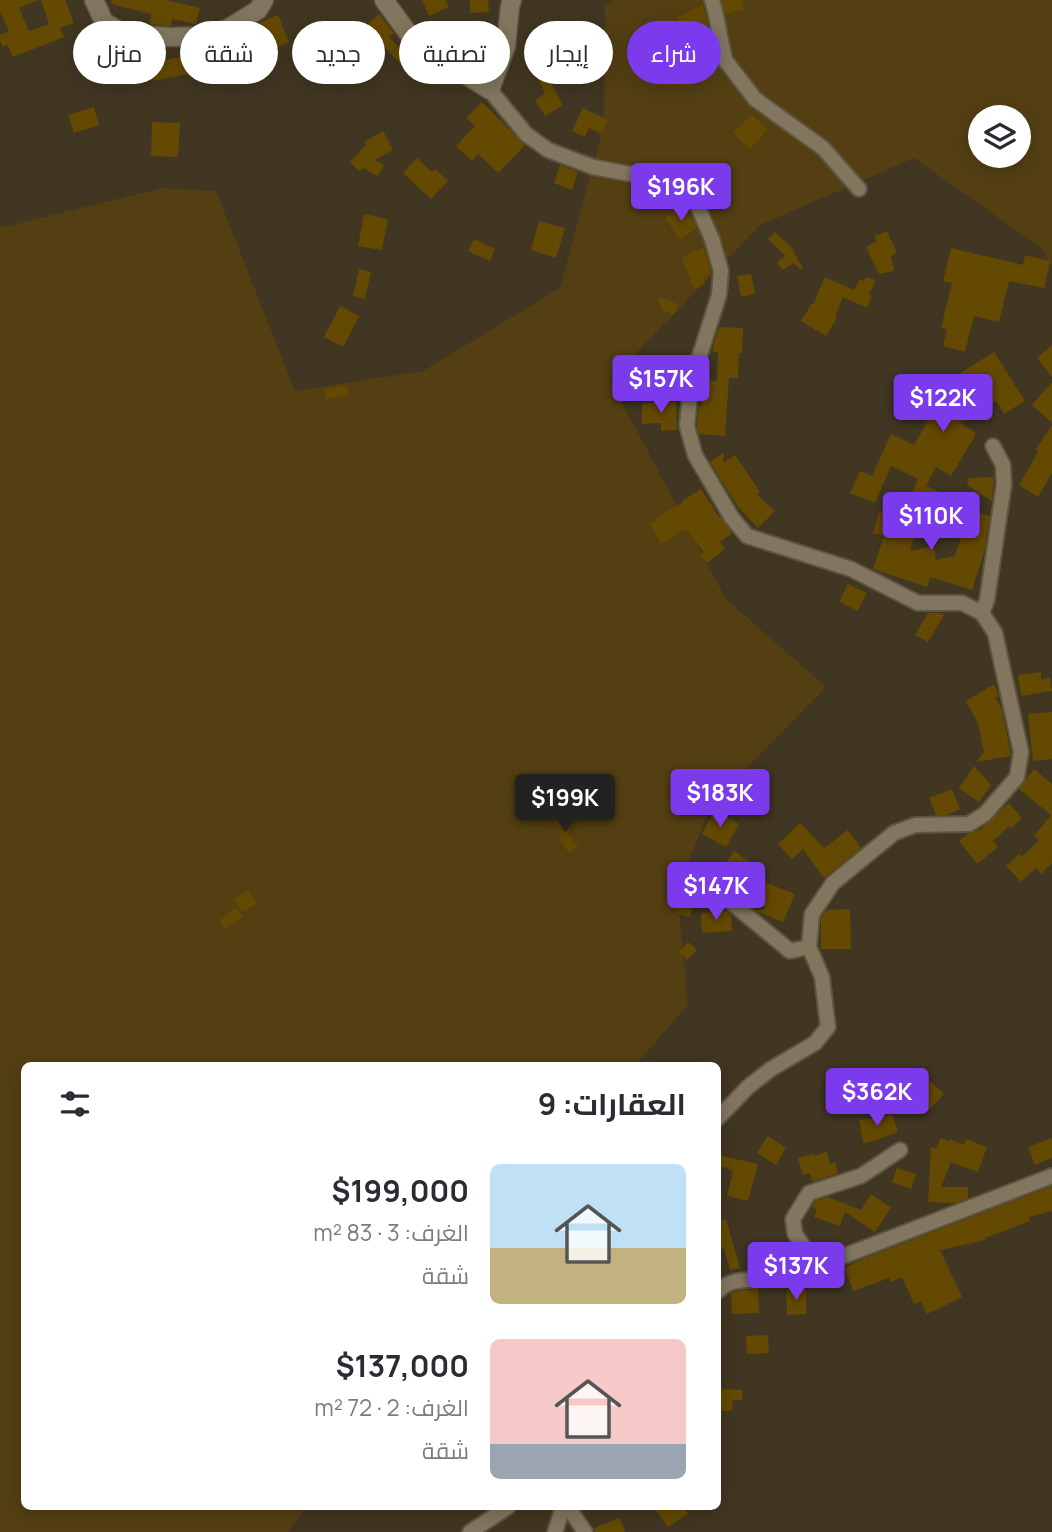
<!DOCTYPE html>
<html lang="ar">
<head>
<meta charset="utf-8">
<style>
	:root { --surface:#fff; --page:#f7f7f7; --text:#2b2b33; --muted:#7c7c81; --accent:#7c3aed }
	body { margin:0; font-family:Manrope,Cairo,sans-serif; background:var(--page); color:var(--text); direction:rtl; height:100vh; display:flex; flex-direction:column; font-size:26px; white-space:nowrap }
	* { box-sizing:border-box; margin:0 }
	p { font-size:23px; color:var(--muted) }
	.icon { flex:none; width:38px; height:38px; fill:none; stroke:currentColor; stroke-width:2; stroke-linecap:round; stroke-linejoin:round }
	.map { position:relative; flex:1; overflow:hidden; direction:ltr }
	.side { position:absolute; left:21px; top:1062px; width:700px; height:448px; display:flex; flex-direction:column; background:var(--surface); border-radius:10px; box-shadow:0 4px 18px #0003; direction:rtl }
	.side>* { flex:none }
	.banner { position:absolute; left:21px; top:21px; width:700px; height:63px; direction:rtl; display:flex; gap:14px }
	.buttons { position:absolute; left:968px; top:105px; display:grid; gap:14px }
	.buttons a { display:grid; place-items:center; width:63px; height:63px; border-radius:50%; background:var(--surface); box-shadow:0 4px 18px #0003; font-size:35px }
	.price { position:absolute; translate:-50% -60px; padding:0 16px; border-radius:7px; background:var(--accent); color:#fff; font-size:23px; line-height:46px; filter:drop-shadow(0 2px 4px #0008) }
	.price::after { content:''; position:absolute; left:50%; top:42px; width:21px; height:16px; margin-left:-10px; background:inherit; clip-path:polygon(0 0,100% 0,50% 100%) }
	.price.selected { background:#222; color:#fff }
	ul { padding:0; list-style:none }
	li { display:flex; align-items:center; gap:21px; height:175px; padding:0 35px }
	li span { display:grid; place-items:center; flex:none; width:196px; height:140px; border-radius:10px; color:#555 }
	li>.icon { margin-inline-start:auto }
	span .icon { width:84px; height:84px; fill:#fffc; stroke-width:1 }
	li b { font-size:30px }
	h2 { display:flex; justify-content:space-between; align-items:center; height:84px; padding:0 35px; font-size:30px }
	.tag { padding:0 24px; border-radius:32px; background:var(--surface); box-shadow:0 4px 18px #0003; font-size:24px; line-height:63px }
	.tag.selected { background:var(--accent); color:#fff }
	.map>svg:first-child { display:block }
</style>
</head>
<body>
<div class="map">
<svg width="1052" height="1532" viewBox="0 0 1052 1532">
	<rect width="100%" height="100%" fill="#413621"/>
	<path fill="#533f12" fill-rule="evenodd" d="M612 0H1052V266L1041 248 914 158 760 225 610 380 726 599 826 687 712 803 677 890 688 1005 634 1066H24V1507H306L288 1532H0V228L162 188 216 191 295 391 423 371 560 288 604 125 605 6ZM980 117H1018V156H980Z"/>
	<g fill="#644903">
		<path d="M0 0H38L19 8 29 31 49 24 41 0H65L74 23 60 28 64 37 13 57 7 44 3 47 0 41V35L9 31 0 11Z"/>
		<path d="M112 0H166L200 8 196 24 172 19 171 26 150 24 151 14 111 4Z"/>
		<path d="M422 0H445L449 7 429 16Z"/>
		<path d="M470 0H488L489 12 470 13Z"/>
		<path d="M722 0H742L744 9 725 14Z"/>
		<path d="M703 5 708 25 685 36 677 17Z"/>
		<path d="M379 14 394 33 389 37 410 59 402 66 382 44 372 52 356 35 360 32 356 29 364 21 367 25Z"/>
		<path d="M278 15 289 42 251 60 241 38 257 30 255 25Z"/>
		<path d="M474 22 490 29 481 48 467 42V36Z"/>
		<path d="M220 49 223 67 153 81 150 63Z"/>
		<path d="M546 74 563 105 545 116 535 100 545 94 538 78Z"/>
		<path d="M482 102 525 145 498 173 478 154 472 161 456 146 475 126 466 118Z"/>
		<path d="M94 107 99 125 74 133 68 115Z"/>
		<path d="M583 108 608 120 601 134 589 128 585 137 572 131Z"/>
		<path d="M751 114 768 129 750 149 733 133Z"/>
		<path d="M152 122 180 123 178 157 151 156Z"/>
		<path d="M383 131 393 150 375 160 384 165 378 176 363 168 359 171 350 162 366 145 364 142Z"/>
		<path d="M417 158 432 172 435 169 448 181 431 199 403 173Z"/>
		<path d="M560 165 578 172 572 190 554 183Z"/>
		<path d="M683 206 693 220 697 228 680 240 665 218Z"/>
		<path d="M364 214 388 219 382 250 358 246Z"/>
		<path d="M539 221 565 228 556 258 531 250Z"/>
		<path d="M887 231 897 253 891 256 894 271 879 274 866 247 877 241 874 236Z"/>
		<path d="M775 232 794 250 793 251 803 268 801 270 794 263 782 270 777 262 786 256 768 239Z"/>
		<path d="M474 239 495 249 490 261 468 251Z"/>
		<path d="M704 248 711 274 703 277 705 284 694 289 683 260V256Z"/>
		<path d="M951 248 1023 265 1025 255 1050 261 1044 288 1009 281 999 322 974 316 965 352 943 346 947 329 941 328 952 283 943 281Z"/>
		<path d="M359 269 371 272 365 299 353 296Z"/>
		<path d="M751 274 755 294 741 297 737 276Z"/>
		<path d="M825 277 854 290 860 279 864 281 866 277 876 281 869 294 872 296 867 308 843 297 835 317 837 318 826 336 801 321 812 303 813 304Z"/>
		<path d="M658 297 678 304 674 315 662 310Z"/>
		<path d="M340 306 359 316 343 347 324 337Z"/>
		<path d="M719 327 743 328 742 353H739L738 378H729L725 436 699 434 697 425 699 406H701L703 380 717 381 718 352H713V346Z"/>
		<path d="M1052 345V377L1037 358Z"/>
		<path d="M994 352 1025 401 1004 414 996 401 960 423 975 432V436L951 476 936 467 926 486 942 493 933 514 907 502 918 479 891 466 875 503 850 493 860 471 872 476 891 434 914 445 930 417 933 419 938 397 963 402 949 380Z"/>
		<path d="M1052 382V423L1032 405Z"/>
		<path d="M347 385 349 395 326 399 325 389Z"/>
		<path d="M676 402 677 430 661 431V423L642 424V403Z"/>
		<path d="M1052 425V473L1038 497 1019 485 1038 452 1035 450Z"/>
		<path d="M724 452 723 463 735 455 760 492 757 494 775 511 758 528 738 507 710 462Z"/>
		<path d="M994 477 992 501 968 486 967 478Z"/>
		<path d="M701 489 719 517 720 516 732 533 720 542 725 549 707 563 700 555 704 552 686 529 661 544 650 524 657 520 656 518 683 502 682 501Z"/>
		<path d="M962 509 990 516 984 553 972 590 930 577 927 587 873 569 884 536 873 533 879 512 918 524 910 551 934 546 936 560 955 556 963 531 959 529 960 526 957 525Z"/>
		<path d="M848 584 867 593 858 611 839 602Z"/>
		<path d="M928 613H940L944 615 928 642 915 635Z"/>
		<path d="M1041 672V679L1050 678 1052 691 1021 696 1018 675Z"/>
		<path d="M994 684 999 696 995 698 1002 709 1011 756 976 762 984 752 978 723 966 701Z"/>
		<path d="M1052 712V759L1033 761 1028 714Z"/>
		<path d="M974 766 991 785 979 802 959 788Z"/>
		<path d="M1034 769 1052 784V863L1041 874 1036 868 1021 882 1006 866 1019 854 1022 857 1039 840 1034 836 1051 815 1019 789Z"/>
		<path d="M952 789 960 809 947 815H936L929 798Z"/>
		<path d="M1009 803 1022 818 1012 828 1009 826 993 841 998 847 977 864 959 841 968 834 978 830 979 831Z"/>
		<path d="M715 810 739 824 726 847 702 834Z"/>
		<path d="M564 815 571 831 568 832 578 847 569 853 559 839 561 838 553 819Z"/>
		<path d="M800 823 824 848 848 830 861 848 824 878 803 849 792 859 778 844Z"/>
		<path d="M734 851 765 872 759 880 795 894 783 922 758 912 755 910 766 909 740 890 742 888 719 872Z"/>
		<path d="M249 890 257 904 242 912 234 899Z"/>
		<path d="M681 896 694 899 690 917 676 913Z"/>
		<path d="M236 907 243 916 226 930 219 921Z"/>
		<path d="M850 909 851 949H821V917L827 910Z"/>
		<path d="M727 911 731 915 732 931 702 933 701 913Z"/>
		<path d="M688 942 697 950 687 960 679 952Z"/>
		<path d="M920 1072 944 1094 928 1111 904 1089Z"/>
		<path d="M892 1114 898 1132 877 1140 863 1143 859 1120 873 1118V1120Z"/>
		<path d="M768 1136 786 1148 776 1165 757 1153Z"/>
		<path d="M941 1138 949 1141 950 1139 964 1145 966 1139 987 1147 978 1172 951 1162 941 1187H968V1198L956 1203 928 1202 931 1147 936 1149Z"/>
		<path d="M1052 1138V1158L1035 1165 1028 1147Z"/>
		<path d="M827 1152 830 1164 835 1162 838 1173 813 1182 810 1173 803 1175 798 1158 813 1154 814 1156Z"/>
		<path d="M718 1155 758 1164 748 1201 727 1196 733 1171 718 1165Z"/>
		<path d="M897 1168 916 1174 911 1189 892 1182Z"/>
		<path d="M1052 1186V1211L1029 1217 1030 1221 985 1238 986 1240 940 1250 962 1297 927 1314 921 1301 914 1304 902 1277 891 1282 889 1278 853 1291 845 1268 860 1260Z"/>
		<path d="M871 1194 891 1208 875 1232 845 1212 840 1226 814 1217 817 1209 812 1207 815 1201 828 1197 861 1210Z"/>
		<path d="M726 1219 740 1268 730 1270 724 1248 719 1249 718 1244V1222Z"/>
		<path d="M758 1289 759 1313 732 1314 731 1293 742 1290Z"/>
		<path d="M806 1289V1314L787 1315 786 1290Z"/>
		<path d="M768 1335 769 1353 747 1354 746 1336Z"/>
		<path d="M718 1389 742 1390V1400H733L732 1411H718Z"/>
		<path d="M654 1507H684L688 1514 668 1527Z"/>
		<path d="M620 1518 625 1532H595L594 1528Z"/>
	</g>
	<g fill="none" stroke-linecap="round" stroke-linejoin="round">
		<defs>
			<g id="minor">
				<path d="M712 0 715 11 725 60 755 99 823 148 859 189"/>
				<path d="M490 90 526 134 548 150 593 167 635 175 676 187 697 205 712 239 721 271 719 295 691 383 687 426 695 455 732 518 747 536 851 569 918 603H962L982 613 995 633 1021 752 1017 777 985 814 969 824 915 825 894 833 833 883 812 914 809 947 822 977 828 1027 815 1043 771 1069 748 1087 718 1118"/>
				<path d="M982 613 987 600 1004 484 1003 465 993 446"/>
				<path d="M721 894 790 951 809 947"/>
				<path d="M817 1266 795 1234 793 1219 809 1193 861 1176 900 1150"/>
				<path d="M718 1291C732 1277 749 1281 768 1279 780 1278 791 1275 802 1272L1052 1176"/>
				<path d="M568 1507 585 1532"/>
				<path d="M470 1532 508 1507"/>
				<path d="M555 1532 563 1507"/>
			</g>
			<g id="tertiary">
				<path d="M94 0 104 22 125 34 171 37 209 36 229 28 258 10 264 0"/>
				<path d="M384 0 408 33 442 60 490 90 506 46 510 6 512 0"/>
			</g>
		</defs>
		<use href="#minor" stroke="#5d5441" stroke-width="18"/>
		<use href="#tertiary" stroke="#5d5441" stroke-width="21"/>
		<use href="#minor" stroke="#82765f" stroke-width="14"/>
		<use href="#tertiary" stroke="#82765f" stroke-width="18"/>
	</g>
</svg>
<div class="buttons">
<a><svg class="icon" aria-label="layers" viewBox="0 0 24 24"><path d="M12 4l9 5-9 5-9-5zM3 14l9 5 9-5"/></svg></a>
</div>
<b class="price" style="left:681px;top:223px">$196K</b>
<b class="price" style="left:661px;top:415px">$157K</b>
<b class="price" style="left:943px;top:434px">$122K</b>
<b class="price" style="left:931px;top:552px">$110K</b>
<b class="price" style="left:720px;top:829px">$183K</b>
<b class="price selected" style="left:565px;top:834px">$199K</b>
<b class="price" style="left:716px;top:922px">$147K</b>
<b class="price" style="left:877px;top:1128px">$362K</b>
<b class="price" style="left:796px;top:1302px">$137K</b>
<div class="banner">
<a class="tag selected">شراء</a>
<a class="tag">إيجار</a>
<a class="tag">تصفية</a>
<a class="tag">جديد</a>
<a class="tag">شقة</a>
<a class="tag">منزل</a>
</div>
<section class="side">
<h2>العقارات: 9<svg class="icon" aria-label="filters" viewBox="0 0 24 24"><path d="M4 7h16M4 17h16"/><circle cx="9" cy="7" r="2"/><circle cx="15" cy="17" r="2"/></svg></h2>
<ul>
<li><span style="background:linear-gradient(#bfe0f5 60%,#c2b280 0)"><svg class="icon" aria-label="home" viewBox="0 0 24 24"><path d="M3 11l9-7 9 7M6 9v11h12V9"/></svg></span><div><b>$199,000</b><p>الغرف: 3 · 83 m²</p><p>شقة</p></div></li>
<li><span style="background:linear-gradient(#f6c9c9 75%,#9aa5b1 0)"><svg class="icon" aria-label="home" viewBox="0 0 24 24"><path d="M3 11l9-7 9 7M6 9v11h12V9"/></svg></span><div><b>$137,000</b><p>الغرف: 2 · 72 m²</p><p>شقة</p></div></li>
</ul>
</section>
</div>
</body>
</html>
